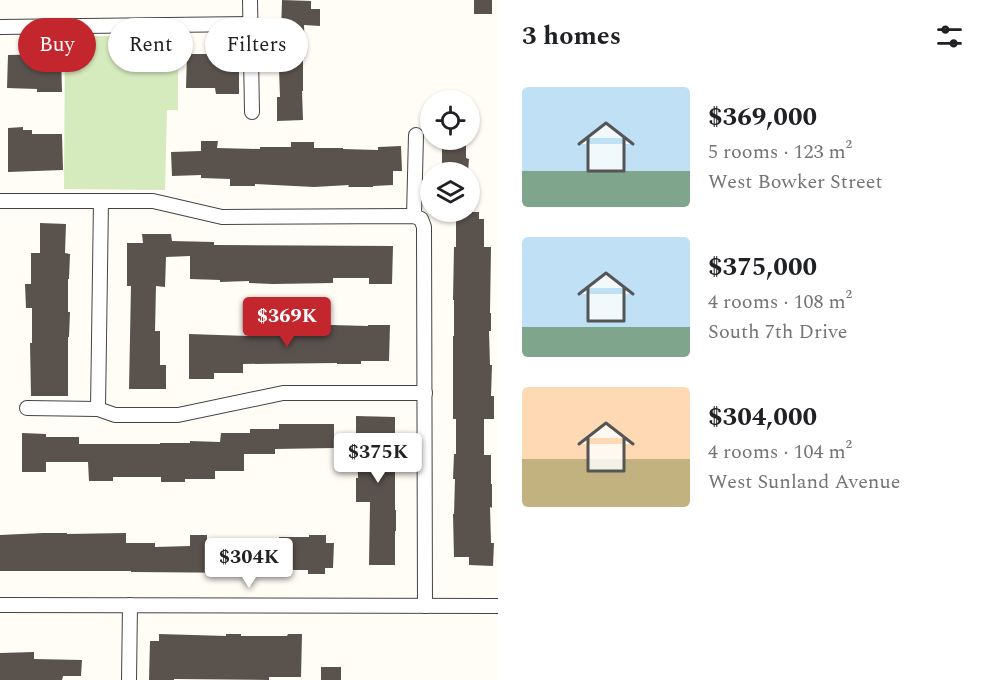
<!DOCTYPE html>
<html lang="en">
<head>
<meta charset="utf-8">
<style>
	:root { --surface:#fff; --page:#f6f6f6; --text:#202124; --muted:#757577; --accent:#c4262e }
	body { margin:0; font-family:Spectral,serif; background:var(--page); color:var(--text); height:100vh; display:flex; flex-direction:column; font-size:22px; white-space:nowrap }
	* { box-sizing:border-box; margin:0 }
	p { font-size:20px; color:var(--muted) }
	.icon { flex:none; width:33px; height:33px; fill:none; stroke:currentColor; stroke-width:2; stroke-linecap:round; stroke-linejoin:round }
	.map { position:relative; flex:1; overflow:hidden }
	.sheet { display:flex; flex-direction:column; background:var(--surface); width:492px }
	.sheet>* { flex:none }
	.top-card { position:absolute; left:18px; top:18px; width:390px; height:54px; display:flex; gap:12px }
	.buttons { position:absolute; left:420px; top:90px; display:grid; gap:12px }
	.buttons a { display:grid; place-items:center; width:60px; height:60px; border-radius:50%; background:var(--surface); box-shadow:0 2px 4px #0004; font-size:30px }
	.price { position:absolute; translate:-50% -51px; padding:0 14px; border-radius:6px; background:#fff; color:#222; font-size:20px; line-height:39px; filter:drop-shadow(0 2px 3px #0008) }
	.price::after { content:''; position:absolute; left:50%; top:36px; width:18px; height:14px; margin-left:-9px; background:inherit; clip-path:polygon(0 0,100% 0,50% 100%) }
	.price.selected { background:var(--accent); color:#fff }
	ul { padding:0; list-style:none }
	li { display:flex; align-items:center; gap:18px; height:150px; padding:0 24px }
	li span { display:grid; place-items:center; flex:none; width:168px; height:120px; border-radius:6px; color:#555 }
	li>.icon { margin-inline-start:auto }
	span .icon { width:72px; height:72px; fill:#fffc; stroke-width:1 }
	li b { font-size:26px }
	h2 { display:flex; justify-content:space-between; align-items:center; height:72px; padding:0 24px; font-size:26px }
	.pill { padding:0 21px; border-radius:27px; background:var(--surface); box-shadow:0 2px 4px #0004; font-size:21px; line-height:54px }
	.pill.selected { background:var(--accent); color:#fff }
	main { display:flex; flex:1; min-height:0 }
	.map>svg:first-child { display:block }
</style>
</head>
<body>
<main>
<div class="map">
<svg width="498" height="680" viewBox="0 0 498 680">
	<rect width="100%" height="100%" fill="#fffdf5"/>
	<path fill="#d5ebbd" d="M65 36H178V110H167L165 190 64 189Z"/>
	<g fill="#5a524d">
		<path d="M282 0 311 1V9H320V26L304 25 305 58H303V91H302L303 120 277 121V97H280L279 69H281L280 34H281Z"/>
		<rect x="474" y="0" width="18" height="14"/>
		<path d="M61 54 62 92H37V89L7 88 8 55Z"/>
		<path d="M187 54H211V57H239V94H216L215 88H186Z"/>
		<path d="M23 127V130H32V134H62L63 170 8 172V128Z"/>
		<path d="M442 140H466V158L469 159 468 172H442Z"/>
		<path d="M201 141H218L217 148 260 149V147H291V142H314V148H343V149L378 150V147L401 146 402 171H393V185L373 186V187H348L349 185 314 187 255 184V186H230V179L201 178V175L172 176 171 152 201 151Z"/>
		<path d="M456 212H479V219H484V247H491L490 313H491V331H489L490 365H492L491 396H494V419H484V455H491V484H492V508L490 507 491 543H494L493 566 469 565V557H454L453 514H454L455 479H453L454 454H456V419H453V336H454V300H453L454 247H456Z"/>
		<path d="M40 223 66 224 65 253 70 254 69 279H68V312H70L69 337H68V396H31L30 343H32V308H26L25 284H31V253H40Z"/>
		<path d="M142 234H171L172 241 214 242V245L393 246 392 284H369V278H333V283L273 284 249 283V281L220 282V280L190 279V256L166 257 165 287 156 286 155 331H160V365H166V389H129L131 286H127V243H143Z"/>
		<path d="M332 325 368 326V325H390L389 361H361V364H337V363L243 364V373H214V379H189V334L248 336V334H256V326Z"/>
		<path d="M356 416 395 417V510H396V531H395V565H369L370 502H356V478H358L357 440H356Z"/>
		<path d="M279 424H334V448L275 449V454H244V471H215V479H185V482H161V477H113V481H89L88 462H46V472H22V433L46 434V437H79V444H160V443H190V441L220 442 221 433H250V429H279Z"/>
		<path d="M43 533H67V534L126 533V543H155V547L190 546V535H207V542H215V547L250 548V540L279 541V537H309V535H326V543H334L333 568H325V574H308V570H274L273 573 131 572V571H0V535Z"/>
		<path d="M159 634 226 636V634H241V636H287L288 634H302L301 677H269V680L174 679V680H149L150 641H159Z"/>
		<path d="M34 652V659L82 660 81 676H63L62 680H0V653Z"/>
		<rect x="321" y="667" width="20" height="13"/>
	</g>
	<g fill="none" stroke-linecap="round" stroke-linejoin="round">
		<defs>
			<g id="minor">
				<path d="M250 0 252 112"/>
				<path d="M0 27 250 24"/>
				<path d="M0 201H153L222 217 414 216 421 219 424 227 425 606"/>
				<path d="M414 216 416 135"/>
				<path d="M27 408 98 409 115 415H178L283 393H425"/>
				<path d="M98 409 101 201"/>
				<path d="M0 605 498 606"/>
				<path d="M129 680 130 605"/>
			</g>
		</defs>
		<use href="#minor" stroke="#444" stroke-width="16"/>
		<use href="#minor" stroke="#fff" stroke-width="14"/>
	</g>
</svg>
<div class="buttons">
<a><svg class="icon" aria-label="locate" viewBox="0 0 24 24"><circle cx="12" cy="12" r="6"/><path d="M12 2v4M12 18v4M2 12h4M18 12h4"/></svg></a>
<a><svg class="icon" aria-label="layers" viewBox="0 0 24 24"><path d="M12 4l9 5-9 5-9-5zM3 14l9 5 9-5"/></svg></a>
</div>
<b class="price selected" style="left:287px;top:348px">$369K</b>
<b class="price" style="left:378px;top:484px">$375K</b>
<b class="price" style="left:249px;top:589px">$304K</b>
<div class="top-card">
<a class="pill selected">Buy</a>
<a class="pill">Rent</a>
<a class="pill">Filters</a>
</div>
</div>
<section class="sheet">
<h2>3 homes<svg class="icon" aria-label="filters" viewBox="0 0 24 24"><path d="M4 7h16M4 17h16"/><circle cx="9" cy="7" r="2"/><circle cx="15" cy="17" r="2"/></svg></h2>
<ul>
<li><span style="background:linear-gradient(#bfe0f5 70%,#7fa58c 0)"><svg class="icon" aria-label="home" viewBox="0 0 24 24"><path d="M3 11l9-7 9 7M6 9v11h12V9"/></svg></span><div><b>$369,000</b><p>5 rooms · 123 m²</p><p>West Bowker Street</p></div></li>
<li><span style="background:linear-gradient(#bfe0f5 75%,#7fa58c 0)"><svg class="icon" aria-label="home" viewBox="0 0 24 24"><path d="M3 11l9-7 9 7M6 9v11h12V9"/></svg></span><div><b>$375,000</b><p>4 rooms · 108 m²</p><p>South 7th Drive</p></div></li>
<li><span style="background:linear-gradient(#ffd9b3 60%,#c2b280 0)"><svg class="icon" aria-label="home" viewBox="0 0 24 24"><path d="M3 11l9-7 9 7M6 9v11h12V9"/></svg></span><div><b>$304,000</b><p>4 rooms · 104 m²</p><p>West Sunland Avenue</p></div></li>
</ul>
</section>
</main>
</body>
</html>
